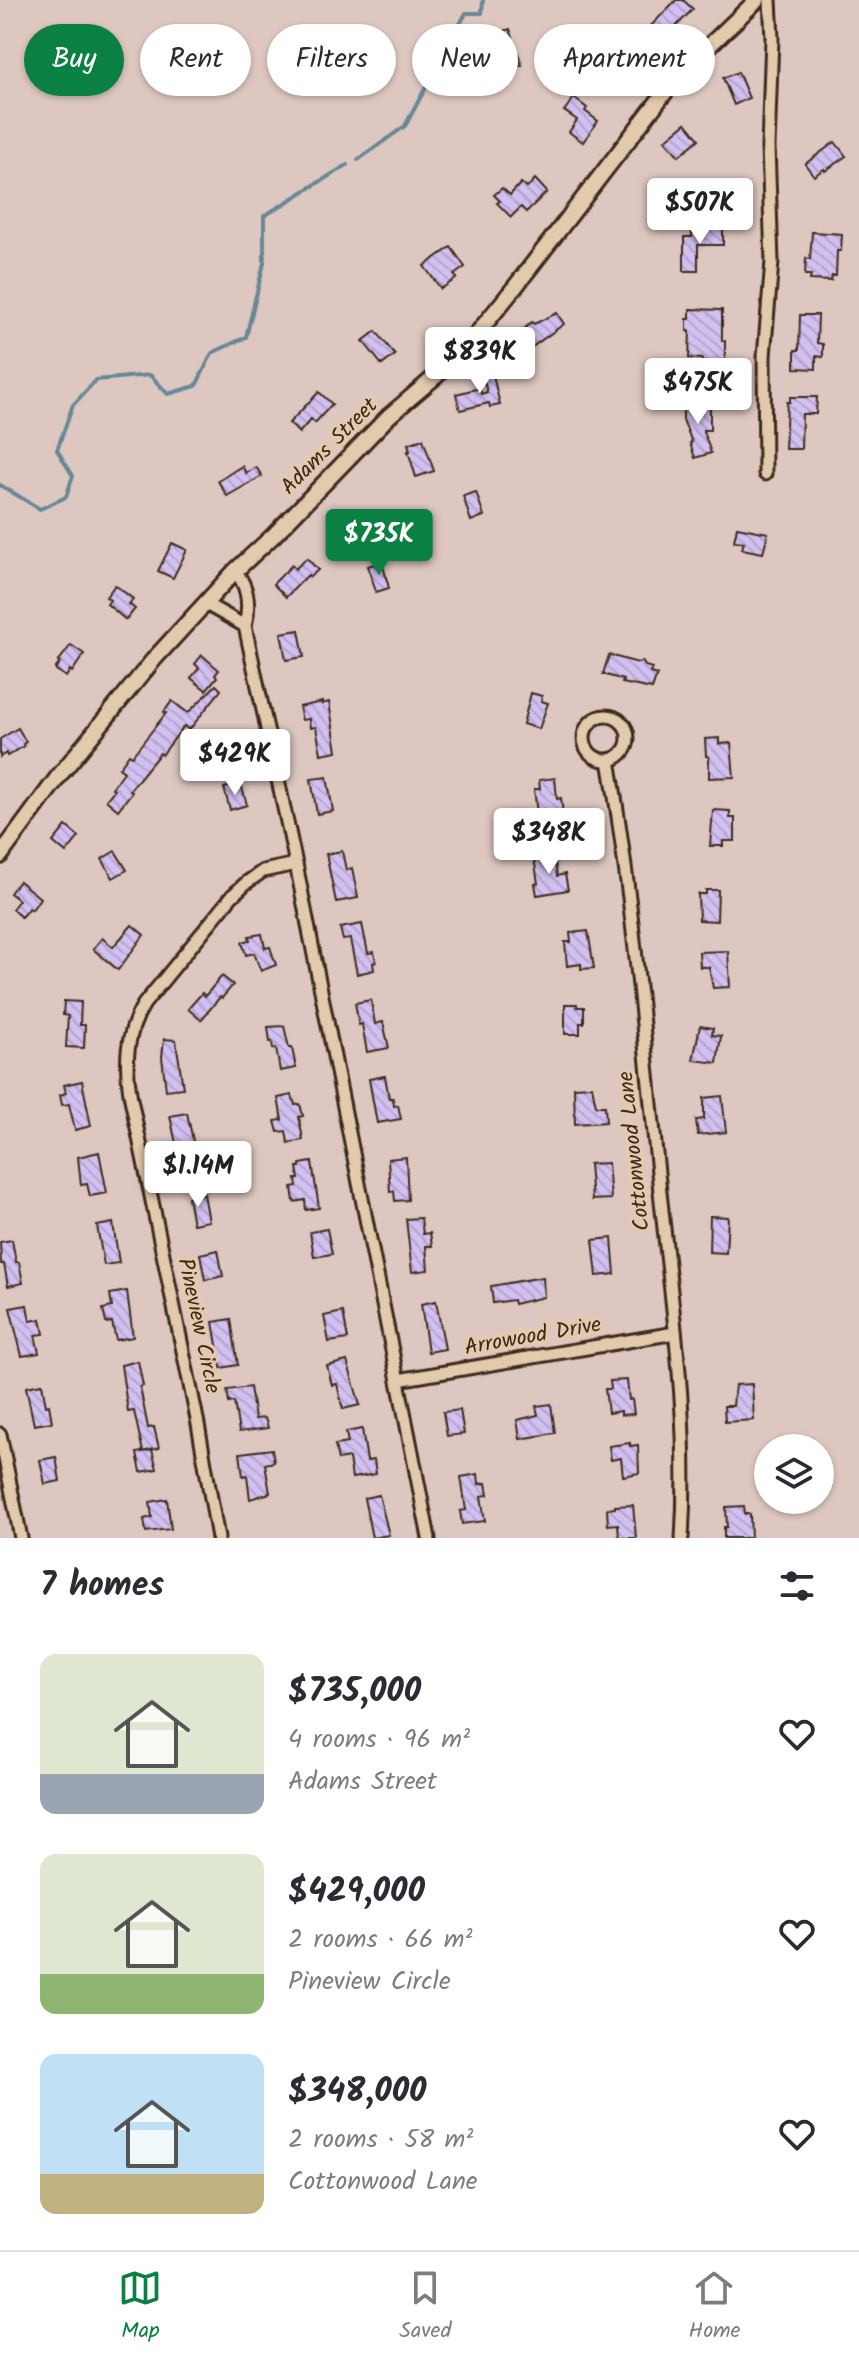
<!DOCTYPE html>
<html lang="en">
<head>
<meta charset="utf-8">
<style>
	:root { --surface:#fff; --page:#f7f7f7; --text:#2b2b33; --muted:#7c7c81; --line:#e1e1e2; --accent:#0b8043 }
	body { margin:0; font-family:Kalam,sans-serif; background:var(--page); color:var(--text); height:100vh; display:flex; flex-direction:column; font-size:30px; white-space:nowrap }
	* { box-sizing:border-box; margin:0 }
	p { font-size:26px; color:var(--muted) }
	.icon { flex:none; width:44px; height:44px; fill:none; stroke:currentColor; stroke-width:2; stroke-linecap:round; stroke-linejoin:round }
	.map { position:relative; height:1538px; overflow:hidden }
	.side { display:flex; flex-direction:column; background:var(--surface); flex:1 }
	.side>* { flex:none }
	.hud { position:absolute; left:24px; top:24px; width:812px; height:72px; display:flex; gap:16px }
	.tools { position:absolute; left:754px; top:1434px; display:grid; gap:16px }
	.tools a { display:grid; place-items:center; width:80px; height:80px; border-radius:50%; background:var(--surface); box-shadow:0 2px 6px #0004; font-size:40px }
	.price { position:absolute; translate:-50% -68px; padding:0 18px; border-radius:8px; background:#fff; color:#222; font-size:26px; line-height:52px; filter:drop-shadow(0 2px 4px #0008) }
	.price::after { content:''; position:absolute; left:50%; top:48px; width:24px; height:18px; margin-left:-12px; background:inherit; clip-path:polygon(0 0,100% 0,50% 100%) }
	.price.active { background:var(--accent); color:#fff }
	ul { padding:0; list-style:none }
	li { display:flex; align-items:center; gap:24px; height:200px; padding:0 40px }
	li span { display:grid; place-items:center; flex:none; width:224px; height:160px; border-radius:16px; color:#555 }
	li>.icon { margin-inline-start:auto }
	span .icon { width:96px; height:96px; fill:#fffc; stroke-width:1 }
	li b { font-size:34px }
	h2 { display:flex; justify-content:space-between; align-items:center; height:96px; padding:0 40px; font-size:34px }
	.chip { padding:0 28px; border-radius:36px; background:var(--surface); box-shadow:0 2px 6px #0004; font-size:28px; line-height:72px }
	.chip.active { background:var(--accent); color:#fff }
	.tabs { display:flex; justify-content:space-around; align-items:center; height:112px; border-top:2px solid var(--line); background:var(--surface); font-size:22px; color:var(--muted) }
	.tabs a { display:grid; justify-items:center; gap:4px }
	.tabs .active { color:var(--accent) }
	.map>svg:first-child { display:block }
</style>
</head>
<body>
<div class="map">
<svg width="859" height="1538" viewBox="0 0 859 1538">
	<defs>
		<pattern id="building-back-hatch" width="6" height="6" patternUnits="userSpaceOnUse" patternTransform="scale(2)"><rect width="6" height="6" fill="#d1c0f0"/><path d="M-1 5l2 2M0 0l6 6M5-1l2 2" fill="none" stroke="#b4a5cd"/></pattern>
	</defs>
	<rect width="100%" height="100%" fill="#dec7c0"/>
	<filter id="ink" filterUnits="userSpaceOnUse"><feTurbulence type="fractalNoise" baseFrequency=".0125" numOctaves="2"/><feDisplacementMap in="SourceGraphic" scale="16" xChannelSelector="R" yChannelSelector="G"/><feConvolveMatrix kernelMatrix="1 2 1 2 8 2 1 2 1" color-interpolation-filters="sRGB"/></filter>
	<g filter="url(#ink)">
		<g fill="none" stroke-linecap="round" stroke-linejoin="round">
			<g stroke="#668895" stroke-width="4">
				<path d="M358 160 405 126 466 13H482L483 0"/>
				<path d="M0 485 40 509 66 497 73 476 57 450 73 405 96 380 150 375 168 394 196 386 212 353 246 337 264 263V216L347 165"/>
			</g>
		</g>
		<g fill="url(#building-back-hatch)" stroke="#3b2a1e" stroke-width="2">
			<path d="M676 0H683L693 9 658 45 645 32Z"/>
			<path d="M510 29 522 65 512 68 501 32Z"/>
			<path d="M738 72 749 98 734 105 723 78Z"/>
			<path d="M574 98 587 108 585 111 598 121 583 142 569 132 577 120 564 111Z"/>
			<path d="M686 123 699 139 679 156 665 140Z"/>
			<path d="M835 142 846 156 825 171 824 169 814 176 805 164Z"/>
			<path d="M535 179 547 192 526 212 521 207 511 217 497 203 500 201 494 195 502 188 510 195 521 183 527 188Z"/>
			<path d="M692 229H723V245H698V271H684V237H692Z"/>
			<path d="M812 232 842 234 841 251H837L836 276H832L831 281 810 280 811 275H805L806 258 810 259Z"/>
			<path d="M451 247 465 267 454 275 457 278 441 289 424 266Z"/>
			<path d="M690 309 722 310V341H725V362H702V359L689 358 690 331H687V319H690Z"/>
			<path d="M557 313 564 324 532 347 522 331 532 322 534 324Z"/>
			<path d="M800 315H818L817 343 823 344V357L816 356V369L795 368V350H799Z"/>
			<path d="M376 331 395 355 382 365 363 341Z"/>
			<path d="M492 371 500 405 490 407 489 403 460 410 456 394 480 388 481 394 487 392 482 374Z"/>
			<path d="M319 392 332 404 315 423 311 419 299 433 289 423Z"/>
			<path d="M790 397H817L816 414H802L801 449H785L787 402H790Z"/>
			<path d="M687 401 710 402V430H703L711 453 695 458 690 443 692 442 683 420V410H687Z"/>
			<path d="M423 439 434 471 416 477 408 451H410L408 444Z"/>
			<path d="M242 466 246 473 256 467 262 476 227 496 218 481Z"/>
			<path d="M476 492 484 516 471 521 463 496Z"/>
			<path d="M388 523 389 528 396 527 399 542 376 546 372 532 374 531 373 525Z"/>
			<path d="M737 527 768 533 763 553 742 549 744 542 734 541Z"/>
			<path d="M172 543 187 550 173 578 158 571Z"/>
			<path d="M307 558 318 570 310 577 308 575 286 597 273 584 292 565 295 569Z"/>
			<path d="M382 562 389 588 376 592 368 566Z"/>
			<path d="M115 585 133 599 129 604 135 609 126 620 107 604 110 600 106 597Z"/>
			<path d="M299 630 304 657 286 660 281 633Z"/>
			<path d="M71 645 84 654 72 672 70 670 66 677 55 669 60 663 58 662Z"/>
			<path d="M202 655 219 670 215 675 217 677 206 690 191 678 199 668 195 664Z"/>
			<path d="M609 655 638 663 642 661 645 666 652 668 650 673 657 675 652 689 622 683 623 680 603 674Z"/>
			<path d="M216 685 221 690 189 730 184 726 162 755 160 753 130 790 132 792 118 810 106 800 114 790 112 788 124 772 119 768 129 754 132 756 166 713 164 712 172 701 188 713Z"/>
			<path d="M531 693 542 696 541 701 548 703 539 729 523 724Z"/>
			<path d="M322 702V704L329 702 337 751 321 754 316 727 310 728 309 719 302 720 299 707Z"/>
			<path d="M18 728 26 742 23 744 24 746 7 756 6 753 0 757V739Z"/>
			<path d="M719 738V744L731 743 734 777 709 778V757L706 756 705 739Z"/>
			<path d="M327 777 333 811 317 814 311 779Z"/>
			<path d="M555 778 557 799 561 798 563 814 550 816V812L537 813 534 789H540L539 780Z"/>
			<path d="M241 784 247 805 230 810 224 788Z"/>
			<path d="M713 810 730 811V818H735V841H723V846H710Z"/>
			<path d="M66 826 79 837 66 853 53 842Z"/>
			<path d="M115 851 127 870 113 878 102 859Z"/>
			<path d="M342 851 346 870 352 868 358 898 336 902 326 854Z"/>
			<path d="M554 855 557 876 565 874 568 890 537 895 535 884 538 883 534 858Z"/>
			<path d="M19 881 40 898 32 910 29 908 21 917 12 909 19 900 10 893Z"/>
			<path d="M706 890H718L717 921 699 920 698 894H706Z"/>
			<path d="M362 924 368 953 374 952 376 962 373 963 374 970 357 974 350 939 343 940 340 928Z"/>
			<path d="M132 925 144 935 118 970 93 949 102 938 113 947Z"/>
			<path d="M588 931 594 968 581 969V964L567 966 565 942H571L570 933Z"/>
			<path d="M262 934 265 948 270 947 276 965 261 971 254 953 246 955 242 942 250 940 249 936Z"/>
			<path d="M728 951 730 987 713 988 709 967H700L699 952Z"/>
			<path d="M222 976 233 985 222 998 220 997 201 1020 188 1009 202 993 205 996Z"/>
			<path d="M371 1000 375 1024 383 1022 389 1048 367 1052 362 1024 359 1025 355 1003Z"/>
			<path d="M64 1001 81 1002 80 1025H85L84 1048 66 1047 68 1016 63 1015Z"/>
			<path d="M565 1004H577V1007H584V1023H580V1034H565Z"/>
			<path d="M284 1026 289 1048H292L296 1068 280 1071 276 1048 273 1049 272 1042H270L268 1027Z"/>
			<path d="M700 1026 713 1028 712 1035 721 1036 717 1063 693 1060Z"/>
			<path d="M164 1039 176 1040 183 1088 166 1090 162 1057Z"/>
			<path d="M385 1076 389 1098H393L394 1106 398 1105 401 1119 377 1123 369 1079Z"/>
			<path d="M82 1081 91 1126 75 1130 69 1104 62 1105 60 1095 66 1093 64 1085Z"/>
			<path d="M592 1086 596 1106H605L606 1122 575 1124 574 1087Z"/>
			<path d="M292 1095 295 1105 300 1104 303 1116 299 1117 303 1140 288 1143 286 1131 278 1132 275 1121 282 1120 278 1098Z"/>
			<path d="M722 1096 726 1132 698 1135 696 1120 704 1119V1098Z"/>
			<path d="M187 1113 196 1154 179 1157 170 1116Z"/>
			<path d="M99 1152 107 1193 90 1196 87 1184 81 1185 78 1157Z"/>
			<path d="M406 1157 408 1200 395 1201 394 1191 390 1192 388 1159Z"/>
			<path d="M312 1162 319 1208 306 1210 305 1200 294 1202 292 1187 297 1186 296 1179H299L297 1167H300V1164Z"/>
			<path d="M608 1163 611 1199 592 1200 589 1164Z"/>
			<path d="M204 1194 209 1221 193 1224 188 1197Z"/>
			<path d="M710 1216 728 1217 726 1253 709 1252Z"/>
			<path d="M421 1218 423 1234 430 1233 432 1246H426L428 1270 412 1272 406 1219Z"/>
			<path d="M113 1223 119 1263 104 1265 97 1226Z"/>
			<path d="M327 1229 332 1254 314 1257 310 1232Z"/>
			<path d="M612 1238 615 1274 597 1276 593 1240Z"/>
			<path d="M12 1240 16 1262H19L23 1283 8 1286 4 1264H1L0 1242Z"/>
			<path d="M218 1250 223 1276 205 1280 200 1254Z"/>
			<path d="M543 1277 544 1297 514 1304 513 1300 493 1303 491 1286Z"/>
			<path d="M127 1291 133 1337 116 1340 112 1322 106 1323 103 1309 112 1307 110 1294Z"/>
			<path d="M436 1301 445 1349 428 1352 421 1304Z"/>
			<path d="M27 1305 30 1321 41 1319 44 1334 35 1335 39 1353 22 1356 10 1308Z"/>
			<path d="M343 1312 348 1339 329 1342 324 1316Z"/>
			<path d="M231 1319 238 1365 221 1368 213 1322Z"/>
			<path d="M138 1361 143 1386 140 1387 148 1428 154 1427 159 1448 143 1452 134 1411 128 1412 121 1365Z"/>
			<path d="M347 1361 360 1405 343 1409 337 1384 332 1385 327 1366Z"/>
			<path d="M627 1380 629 1400 632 1399 634 1414 621 1415V1411L608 1413 605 1389H611L610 1381Z"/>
			<path d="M42 1384 46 1406 49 1405 52 1422 34 1425 26 1387Z"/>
			<path d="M752 1384 754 1420 725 1422 724 1406H733L735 1385Z"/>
			<path d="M250 1387 255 1419 265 1418 268 1428 239 1432 234 1402 229 1403 227 1390Z"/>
			<path d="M551 1404 555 1433 520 1439 517 1420 538 1415 536 1406Z"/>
			<path d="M460 1410 464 1434 447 1436 443 1412Z"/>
			<path d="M362 1429 367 1461 374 1460 376 1474 352 1478 349 1458 338 1460 335 1445 348 1443 346 1432Z"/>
			<path d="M630 1443V1446L638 1445 639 1473 623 1476 621 1458 611 1460 609 1446Z"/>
			<path d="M272 1449 274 1462 265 1464 270 1493 250 1499 247 1475 243 1476 240 1453Z"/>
			<path d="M152 1450 157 1469 141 1472 137 1453Z"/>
			<path d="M56 1457 60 1481 45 1484 40 1460Z"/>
			<path d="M478 1474 479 1484 486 1483 488 1495 481 1496 485 1521 462 1524 460 1511 466 1510 461 1477Z"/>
			<path d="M379 1495 389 1535 372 1538 364 1498Z"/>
			<path d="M167 1499 171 1529 146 1532 144 1519 152 1517 150 1502Z"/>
			<path d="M633 1505 636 1538H619L618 1524 608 1525 607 1509 615 1508V1506Z"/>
			<path d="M744 1506 745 1514H750L751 1538H724V1527H727L726 1507Z"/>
		</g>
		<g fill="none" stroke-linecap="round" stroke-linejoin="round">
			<defs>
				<g id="minor">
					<path d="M765 474 764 356 772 262 768 147 772 38 770 0"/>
					<path d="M235 571C249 587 250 606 245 626L296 864 429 1538"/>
					<path d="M206 604 245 626"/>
					<circle cx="606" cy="738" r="22"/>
					<path d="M609 760C633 900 644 1041 659 1182 671 1300 690 1419 682 1538"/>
					<path d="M398 1380 675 1333"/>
					<path d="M0 1434 21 1538"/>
					<path d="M218 1538 198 1424 131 1099C125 1065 125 1034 144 1004L232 896 246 883 263 871 296 864"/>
				</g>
				<path id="tertiary" d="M0 856 58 777 155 658 235 571 273 536 389 416 436 376 476 335 515 287 666 91 685 69 757 0"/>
			</defs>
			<use href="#minor" stroke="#3b2a1e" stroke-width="17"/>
			<use href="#tertiary" stroke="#3b2a1e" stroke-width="20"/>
			<use href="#minor" stroke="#e4caac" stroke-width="11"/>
			<use href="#tertiary" stroke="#e4caac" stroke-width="14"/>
		</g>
	</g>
	<g text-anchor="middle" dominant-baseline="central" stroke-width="7" stroke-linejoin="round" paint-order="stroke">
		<g font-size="22" fill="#3b2a1e" stroke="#e4caac">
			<text transform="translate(330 447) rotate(-45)">Adams Street</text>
			<text transform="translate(635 1151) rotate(-96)">Cottonwood Lane</text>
			<text transform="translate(198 1326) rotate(78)">Pineview Circle</text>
			<text transform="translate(533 1337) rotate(-10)">Arrowood Drive</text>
		</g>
	</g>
</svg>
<div class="tools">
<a><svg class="icon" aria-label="layers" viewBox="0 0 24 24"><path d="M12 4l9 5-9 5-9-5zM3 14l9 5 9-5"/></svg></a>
</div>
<b class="price" style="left:700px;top:246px">$507K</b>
<b class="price" style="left:480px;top:395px">$839K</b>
<b class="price" style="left:698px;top:426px">$475K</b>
<b class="price active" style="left:379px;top:577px">$735K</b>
<b class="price" style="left:235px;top:797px">$429K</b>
<b class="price" style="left:549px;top:876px">$348K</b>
<b class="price" style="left:198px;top:1209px">$1.14M</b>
<div class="hud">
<a class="chip active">Buy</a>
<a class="chip">Rent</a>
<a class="chip">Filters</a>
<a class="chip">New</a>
<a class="chip">Apartment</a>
</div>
</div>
<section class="side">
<h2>7 homes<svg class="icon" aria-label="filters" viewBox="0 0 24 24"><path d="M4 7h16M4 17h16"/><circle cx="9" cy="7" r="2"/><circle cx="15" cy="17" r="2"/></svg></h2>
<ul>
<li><span style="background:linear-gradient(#dfe7d0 75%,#9aa5b1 0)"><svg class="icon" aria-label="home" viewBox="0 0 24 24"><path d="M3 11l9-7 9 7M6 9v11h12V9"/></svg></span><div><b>$735,000</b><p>4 rooms · 96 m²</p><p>Adams Street</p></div><svg class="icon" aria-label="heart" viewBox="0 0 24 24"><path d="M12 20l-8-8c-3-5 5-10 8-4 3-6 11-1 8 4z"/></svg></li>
<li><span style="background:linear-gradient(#dfe7d0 75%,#8fb573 0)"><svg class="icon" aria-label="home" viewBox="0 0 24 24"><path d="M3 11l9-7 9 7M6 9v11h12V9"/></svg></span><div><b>$429,000</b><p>2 rooms · 66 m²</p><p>Pineview Circle</p></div><svg class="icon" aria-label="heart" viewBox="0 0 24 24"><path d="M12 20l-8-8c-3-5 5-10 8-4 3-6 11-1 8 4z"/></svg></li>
<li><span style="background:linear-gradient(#bfe0f5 75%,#c2b280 0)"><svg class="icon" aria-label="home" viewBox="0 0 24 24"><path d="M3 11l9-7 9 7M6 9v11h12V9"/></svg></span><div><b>$348,000</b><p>2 rooms · 58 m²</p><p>Cottonwood Lane</p></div><svg class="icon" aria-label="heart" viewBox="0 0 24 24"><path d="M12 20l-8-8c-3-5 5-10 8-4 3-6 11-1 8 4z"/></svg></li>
</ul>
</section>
<nav class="tabs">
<a class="active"><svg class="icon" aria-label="map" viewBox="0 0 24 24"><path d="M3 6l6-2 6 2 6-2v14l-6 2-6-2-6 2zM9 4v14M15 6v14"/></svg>Map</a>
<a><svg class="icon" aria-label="saved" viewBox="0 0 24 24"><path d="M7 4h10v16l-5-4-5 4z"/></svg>Saved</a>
<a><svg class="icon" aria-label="home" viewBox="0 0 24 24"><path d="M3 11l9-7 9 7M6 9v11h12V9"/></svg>Home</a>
</nav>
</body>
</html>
